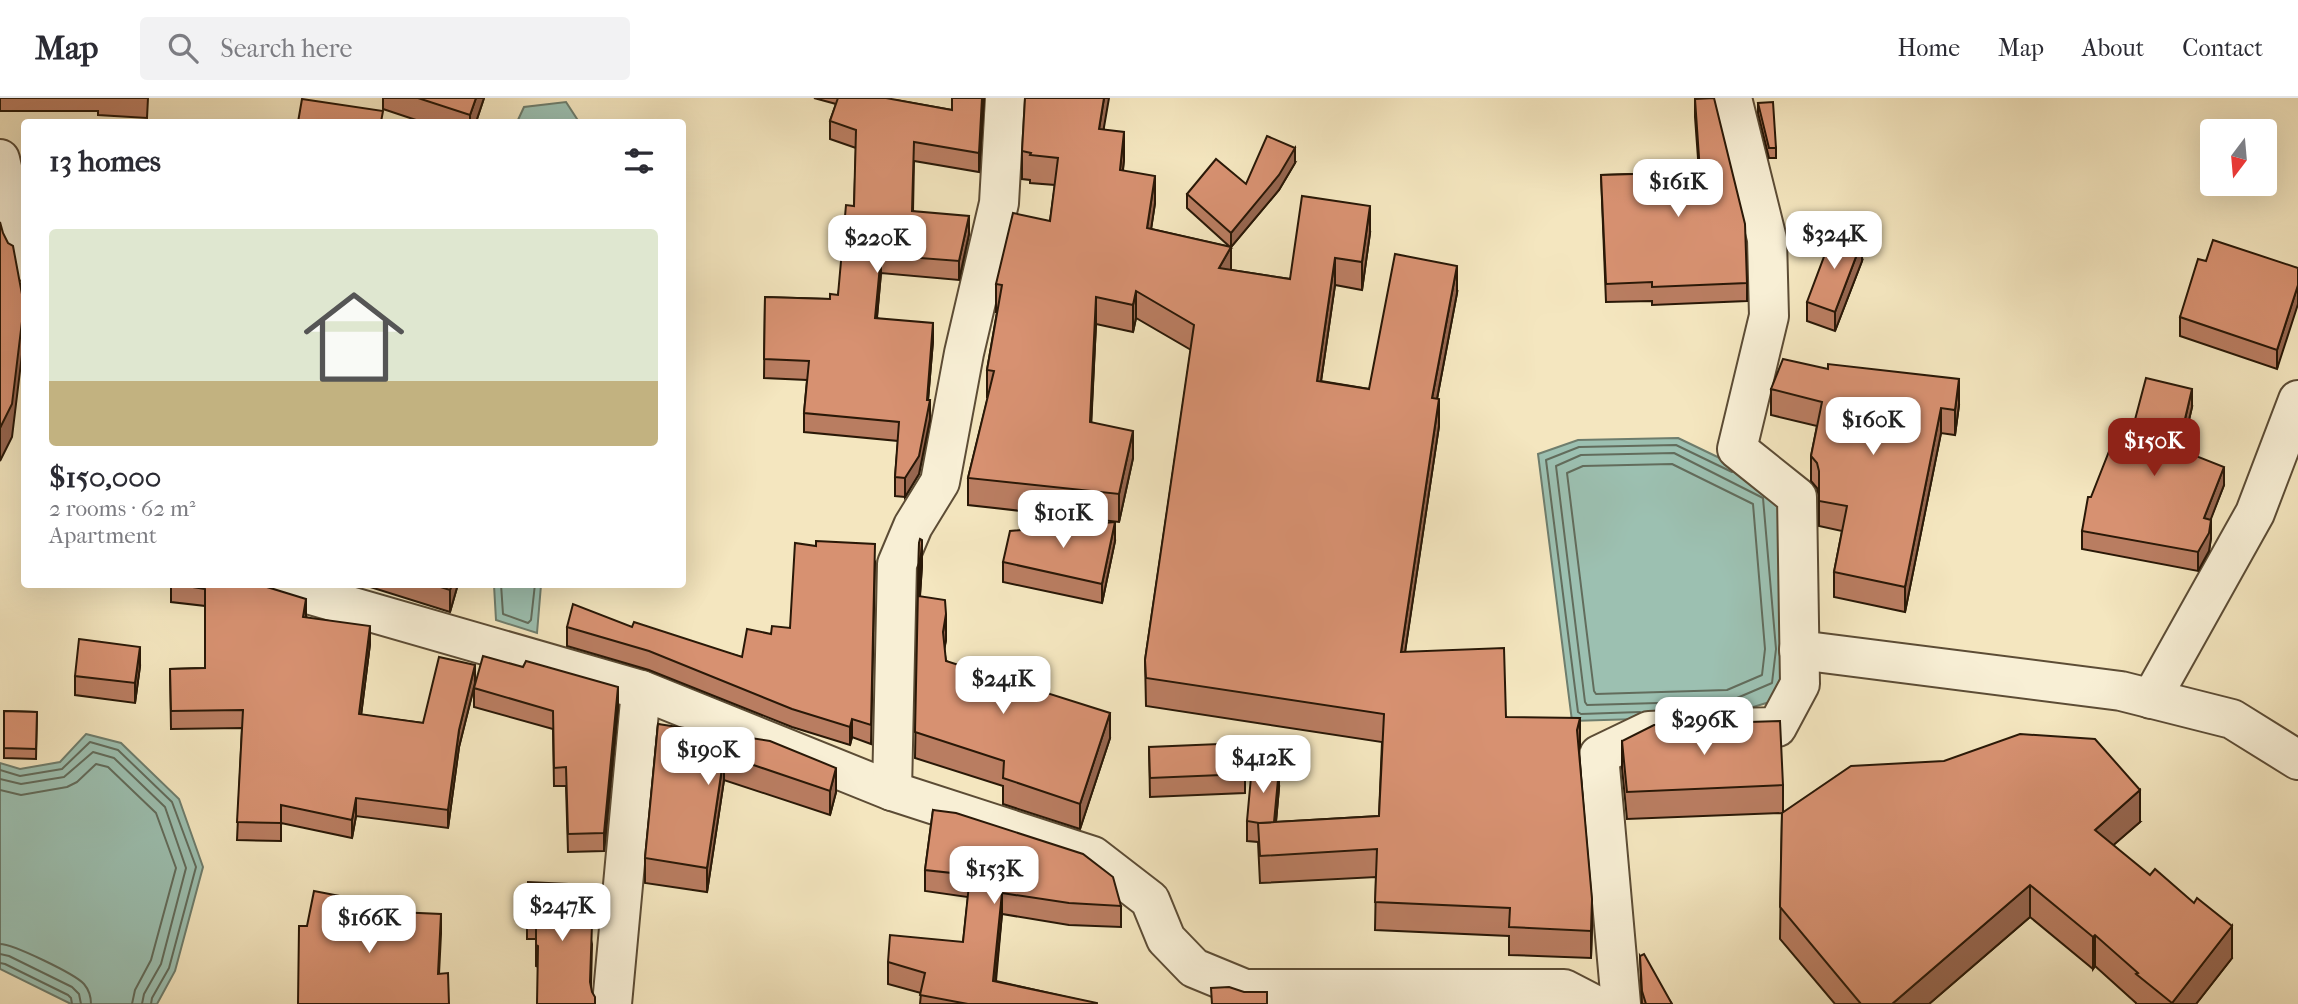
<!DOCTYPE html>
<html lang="en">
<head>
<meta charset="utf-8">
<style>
	:root { --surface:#fff; --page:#f2f2f3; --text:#2b2b33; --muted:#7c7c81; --line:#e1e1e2; --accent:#8f2418 }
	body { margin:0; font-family:"IM FELL French Canon",serif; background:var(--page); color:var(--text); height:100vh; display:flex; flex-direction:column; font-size:26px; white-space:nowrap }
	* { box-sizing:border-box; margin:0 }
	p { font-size:23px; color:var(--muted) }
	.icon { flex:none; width:38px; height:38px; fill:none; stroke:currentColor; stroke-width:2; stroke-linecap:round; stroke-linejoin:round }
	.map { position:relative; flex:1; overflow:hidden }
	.details { position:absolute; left:21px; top:21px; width:665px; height:469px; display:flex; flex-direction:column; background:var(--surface); border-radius:7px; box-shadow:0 7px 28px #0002 }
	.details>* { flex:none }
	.needle { width:46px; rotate:196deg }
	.fabs { position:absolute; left:2200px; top:21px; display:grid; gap:14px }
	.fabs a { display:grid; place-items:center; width:77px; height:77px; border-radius:7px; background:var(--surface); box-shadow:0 7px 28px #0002; font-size:35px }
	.price { position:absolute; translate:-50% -60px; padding:0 16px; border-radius:14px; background:#fff; color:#222; font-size:23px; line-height:46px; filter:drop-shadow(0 2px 4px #0008) }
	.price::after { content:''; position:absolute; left:50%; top:42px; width:21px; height:16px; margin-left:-10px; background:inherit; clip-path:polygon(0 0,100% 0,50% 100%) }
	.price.current { background:var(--accent); color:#fff }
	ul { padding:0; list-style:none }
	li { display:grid; align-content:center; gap:14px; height:371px; padding:0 28px }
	li span { display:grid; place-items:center; height:217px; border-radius:7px; color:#555 }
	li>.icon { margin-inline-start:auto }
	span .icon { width:126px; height:126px; fill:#fffc; stroke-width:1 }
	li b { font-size:30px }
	h2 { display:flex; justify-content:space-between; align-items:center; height:84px; padding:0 28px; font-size:30px }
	header { display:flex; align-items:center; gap:42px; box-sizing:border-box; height:98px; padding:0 35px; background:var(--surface); border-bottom:2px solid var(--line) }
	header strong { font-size:33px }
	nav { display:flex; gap:38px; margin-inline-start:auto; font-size:24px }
	.search { width:490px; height:63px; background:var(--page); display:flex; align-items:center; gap:18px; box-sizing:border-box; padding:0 24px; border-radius:7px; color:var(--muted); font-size:26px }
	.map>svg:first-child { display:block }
</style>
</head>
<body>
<header>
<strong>Map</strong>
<div class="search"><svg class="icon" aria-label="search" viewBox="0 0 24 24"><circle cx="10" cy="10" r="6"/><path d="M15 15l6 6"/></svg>Search here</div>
<nav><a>Home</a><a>Map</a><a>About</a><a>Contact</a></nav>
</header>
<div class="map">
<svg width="2298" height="906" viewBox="0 0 2298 906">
	<rect width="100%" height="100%" fill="#f4e6bf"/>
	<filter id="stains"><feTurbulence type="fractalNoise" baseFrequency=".00286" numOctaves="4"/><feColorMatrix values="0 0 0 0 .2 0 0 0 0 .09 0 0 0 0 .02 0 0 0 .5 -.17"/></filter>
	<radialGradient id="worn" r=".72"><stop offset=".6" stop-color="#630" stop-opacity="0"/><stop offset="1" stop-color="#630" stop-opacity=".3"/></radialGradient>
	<g fill="#9cc0b1" stroke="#6e7d6d" stroke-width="2">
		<path d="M566 4 579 24H517L524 9Z"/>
		<path d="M1678 340 1778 388 1786 599 1750 610 1735 618 1572 623 1538 356 1578 342Z"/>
		<path d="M494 487H541L537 535 496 522Z"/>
		<path d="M86 636 121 645 179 701 203 769 175 873 157 906H71L0 871V665L20 671 60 664Z"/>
	</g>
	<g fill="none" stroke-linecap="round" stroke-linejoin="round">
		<g stroke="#626c5c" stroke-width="2">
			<path d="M1674 355 1763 400 1776 551 1772 585 1730 603 1587 607 1585 604 1556 368 1581 357Z"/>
			<path d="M1672 366 1753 406 1765 551 1762 577 1727 592 1596 596 1594 593 1567 375 1583 368Z"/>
			<path d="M501 486 503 516 528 525 531 522 535 486"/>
			<path d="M1640 614 1581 616 1578 614 1546 362 1579 349 1676 347 1732 374"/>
			<path d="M0 672 20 678 62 671 90 644 118 652 172 704 196 769 169 870 152 900 151 906"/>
			<path d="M0 681 21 686 64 679 93 654 114 660 165 709 186 770 161 866 144 896 142 906"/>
			<path d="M0 692 21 697 67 689 77 684 96 666 108 669 156 715 176 770 151 862 135 892 132 906"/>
			<path d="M0 846C13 846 75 876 84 886 89 892 91 898 91 906"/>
			<path d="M0 856 9 858 72 889 79 896 81 906"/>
			<path d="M0 865 5 866 68 897 71 900 72 906"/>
		</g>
		<defs>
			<g id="street">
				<path d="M0 61 24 163"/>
				<path d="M273 486 641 592 892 693 1093 758 1150 802 1166 841 1194 870 1245 891H1564L1593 906"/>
				<path d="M1799 552 2121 593 2232 621 2298 662"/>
				<path d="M2151 601 2255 415 2298 302"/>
				<path d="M1731 630 1777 629 1800 586 1797 399 1737 351 1769 218 1767 141 1732 0"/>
				<path d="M892 693 897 466 913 428 940 384 964 255 999 105 1005 0"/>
				<path d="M612 906 641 592"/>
				<path d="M1621 906 1599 657 1649 633 1670 632"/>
			</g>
		</defs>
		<use href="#street" stroke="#5c4c35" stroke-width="42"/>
		<use href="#street" stroke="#f8efd5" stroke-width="38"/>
	</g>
	<g fill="#b97d61" stroke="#291807" stroke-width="2">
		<path d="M0 0H148L147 20 98 17V13H0Z"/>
		<path d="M383 0H484L476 24H422L383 11Z"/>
		<path d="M814 0H890V1L952 12 984 0 979 74 914 63 913 113 969 136 959 182 881 175 877 220 933 243 928 302 930 321 919 376 905 399 895 398V379L898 343 804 334V315L807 282 764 280 765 199 830 201 838 197 854 108 856 50 830 41V23L836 6Z"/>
		<path d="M1695 1 1747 185V203L1652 207V203L1606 204 1601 77 1699 74 1695 19Z"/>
		<path d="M1758 5 1776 50V60H1769L1758 15Z"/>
		<path d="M1104 31 1124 61 1123 72 1155 105 1151 131 1230 149 1187 110V96L1246 86 1295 65 1279 92 1231 149V172L1290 181 1370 135 1362 192 1335 187 1321 283 1369 291 1457 195 1437 301 1439 328 1405 553 1506 619 1580 647 1579 651 1592 828 1591 860 1509 857V838L1375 832 1376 779 1260 785 1258 744 1247 743V723L1279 690 1276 724 1379 718 1382 644 1146 608 1145 562 1191 252 1136 220 1133 234 1096 226 1091 324 1133 360 1119 424 968 407V380L988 299H987V272L997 214H996V186L1050 123 1055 87 1030 85V82L1022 81V53Z"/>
		<path d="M1862 163 1835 233 1807 223V204Z"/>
		<path d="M2206 163 2298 170 2277 271 2180 238V219Z"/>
		<path d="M1771 291 1959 307 1955 337 1941 335 1905 514 1834 499V474L1842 433 1819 428V398L1817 390 1811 383V358L1817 328 1771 317Z"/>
		<path d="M2192 309 2182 352 2224 387 2210 422 2211 440 2209 453 2198 473 2082 451V433L2132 333Z"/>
		<path d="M1115 443 1102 505 1003 484V464Z"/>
		<path d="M919 445 922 467 920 499 946 542 944 551 946 563 1110 640 1080 731 1003 706V688L915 660Z"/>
		<path d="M875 464 871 646 852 639 850 647 792 629 649 572 567 548V529H632L742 559 771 536 790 530Z"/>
		<path d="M171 486H262L306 519 370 546 361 617 423 625 475 585 459 649 448 730 356 718 352 740 281 725V743L237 742 242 630 171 631 170 571 205 570V508L171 504Z"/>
		<path d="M367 486H458L450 514 367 488Z"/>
		<path d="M140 568 135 605 75 597V578Z"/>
		<path d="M474 590 618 608 604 753 568 754 566 688H554L553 631 474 609Z"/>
		<path d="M4 613 37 614 36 661 4 660Z"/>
		<path d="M658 626 836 694 830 717 724 682 707 794 645 785V760Z"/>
		<path d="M1622 643 1783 687V714L2140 724 2113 747 2232 860 2196 906H2136V905L2095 868 2093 871 2030 819 1929 906H1835L1780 841 1782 715 1627 721 1622 670Z"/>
		<path d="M1149 649 1245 676V695L1150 699Z"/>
		<path d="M933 712 1121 808V829L1069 827 1002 816 996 883 1097 906H920L921 895 888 886V864L963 844 968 799 925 793V772Z"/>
		<path d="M588 807 587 825 592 846 591 888 536 868V841H527V820Z"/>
		<path d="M1640 858 1672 906H1642Z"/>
	</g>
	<g fill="#96664f" stroke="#291807" stroke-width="2">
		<path d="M476 0H484L476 24H470V17Z"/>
		<path d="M982 0H984L979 74V55Z"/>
		<path d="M1104 0H1109L1099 58V31Z"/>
		<path d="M1124 34V61L1120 99V72Z"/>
		<path d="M1295 50V65L1279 92 1231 149V176L1219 170 1231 149V135Z"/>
		<path d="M1155 78V105L1147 158V130Z"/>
		<path d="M1370 108V135L1362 192V164Z"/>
		<path d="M969 118V136L959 182V163Z"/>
		<path d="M1862 143V163L1835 233V214Z"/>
		<path d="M881 157V175L875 239V220Z"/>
		<path d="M1335 160V187L1317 310V283Z"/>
		<path d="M1457 168V195L1432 327V300Z"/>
		<path d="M2298 187V206L2277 271V252Z"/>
		<path d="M1136 193V220L1133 234V207Z"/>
		<path d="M1096 199V226L1090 352V324Z"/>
		<path d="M24 207V240L12 339 0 363V330Z"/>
		<path d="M933 225V243L927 314 930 302V321L919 376 905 399V380L927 302Z"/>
		<path d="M1959 281V307L1955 337V312Z"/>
		<path d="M2192 291V309L2178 369V351Z"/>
		<path d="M1439 301V328L1401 581V554Z"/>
		<path d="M1941 310V335L1905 514V489Z"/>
		<path d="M1133 333V360L1119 424V396Z"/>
		<path d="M2224 369V387L2204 439V420Z"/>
		<path d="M2211 422V440L2209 453 2198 473V454Z"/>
		<path d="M1115 424V443L1102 505V486Z"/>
		<path d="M922 442V467L918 524V498Z"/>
		<path d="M452 486H458L450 514V492Z"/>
		<path d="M306 501V518L303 536V519Z"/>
		<path d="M946 516V542L943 559V534Z"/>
		<path d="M370 528V546L359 634V616Z"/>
		<path d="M140 549V568L135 605V585Z"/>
		<path d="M475 567V585L459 649 448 730V712L459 632Z"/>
		<path d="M618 589V608L604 753V735Z"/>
		<path d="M1110 615V640L1080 731V706Z"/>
		<path d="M1580 620V647L1577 659V632Z"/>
		<path d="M852 621V639L850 647V629Z"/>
		<path d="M724 657V682L707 794V770Z"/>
		<path d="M836 670V694L830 717V693Z"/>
		<path d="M1279 671V690L1274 745V726Z"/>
		<path d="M2140 692V724L2095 763V732Z"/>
		<path d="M356 700V718L352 740V722Z"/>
		<path d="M2030 787V819L1929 906H1892Z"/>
		<path d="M1002 795V816L993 904V883Z"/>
		<path d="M1592 801V828L1591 860V833Z"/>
		<path d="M441 816V836L438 896V876Z"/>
		<path d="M2232 828V860L2196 906H2172V905Z"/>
		<path d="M2095 837V868L2093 871V839Z"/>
	</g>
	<g fill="#d79171" stroke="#291807" stroke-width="2">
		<path d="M418 0H476L470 17Z"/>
		<path d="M838 0H886L952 12V0H982L979 55 914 44 912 113 969 118 959 163 881 157 875 220 933 225 927 302H930L919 358 905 380 895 379 899 324 804 315 809 263 764 261 765 199 830 201V196L838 197 846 107 854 108 856 32 830 23Z"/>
		<path d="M1025 0H1104L1099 31 1124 34 1120 72 1155 78 1147 130 1231 149 1219 170 1290 181 1302 98 1370 108 1362 164 1335 160 1317 283 1369 291 1395 156 1457 168 1432 300 1439 301 1401 554 1504 550 1506 619 1580 620 1577 632 1592 801 1591 833 1509 829 1510 810 1375 804 1377 751 1260 758 1258 725 1379 718 1384 616 1146 580 1145 562 1194 227 1136 193 1133 207 1096 199 1090 324 1133 333 1119 396 968 380 994 273 987 272 1002 187 996 186 1013 115 1050 123 1058 60 1030 57 1031 55 1022 53Z"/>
		<path d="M1714 0 1745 126 1747 185 1652 189V184L1606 186 1601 77 1700 74 1695 1Z"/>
		<path d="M302 1 383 13 381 24H298Z"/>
		<path d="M1773 4 1776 50H1769L1758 5Z"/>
		<path d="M1267 38 1295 50 1279 77 1231 135 1187 96 1216 61 1246 86Z"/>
		<path d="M0 124 3 135 8 145 13 148 24 207 12 306 0 330Z"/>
		<path d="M1834 132 1862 143 1835 214 1807 204Z"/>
		<path d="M2213 142 2298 170V187L2277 252 2180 219 2198 161 2206 163Z"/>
		<path d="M1783 261 1828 271V266L1959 281 1955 312 1941 310 1905 489 1834 474 1847 408 1819 403V373L1817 365 1811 358 1822 304 1771 291Z"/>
		<path d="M2146 280 2192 291 2178 351 2224 369 2204 420 2211 422 2209 435 2198 454 2082 433 2088 399H2091L2119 328 2132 333Z"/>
		<path d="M1115 424 1102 486 1003 464 1010 433Z"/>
		<path d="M920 441 922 442 918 498 945 502 946 516 943 534 946 563 1110 615 1080 706 1003 680 1004 663 915 634 919 445Z"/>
		<path d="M816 443 875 446 871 627 852 621 850 629 792 611 649 553 567 529 573 506 632 529 634 524 742 559 747 531 771 536 772 528 790 530 795 445 816 448Z"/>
		<path d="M174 486H262L267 489 306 501 303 519 370 528 359 616 423 625 439 559 475 567 459 632 448 712 356 700 352 722 281 707V725L237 724 243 612 171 613 170 571 205 570V491Z"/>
		<path d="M431 486H452L450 492Z"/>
		<path d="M79 541 140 549 135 585 75 578Z"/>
		<path d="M483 558 523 569 526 563 618 589 604 735 568 736 566 669 554 670 553 613 474 590Z"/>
		<path d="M4 613 37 614 36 651 4 650Z"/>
		<path d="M1780 623 1783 687 1627 694 1622 643 1654 627Z"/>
		<path d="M658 626 770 643 836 670 830 693 724 657 707 770 645 760Z"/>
		<path d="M2020 636 2095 641 2140 692 2095 732 2150 777 2155 771 2194 805 2197 800 2232 828 2172 905 2136 876 2138 875 2095 837 2093 839 2030 787 1892 906H1861L1780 809 1782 715 1851 668 1944 663Z"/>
		<path d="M1243 645 1245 676 1150 680 1149 649Z"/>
		<path d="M1252 668 1279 671 1274 724 1259 725 1247 723Z"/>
		<path d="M933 712 956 715 1083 756 1113 779 1121 808 1069 805 1002 795 993 883 1097 905V906H968L920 897 925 875 888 864 890 837 963 844 970 777 925 772Z"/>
		<path d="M528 784 588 787 586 825 592 826 590 884 592 894 595 899V906H537L538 848 536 847V821L527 820Z"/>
		<path d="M314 793 376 805 374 813 441 816 438 876 448 875 449 906H298L299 828H307Z"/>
		<path d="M1644 856 1672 906H1646L1642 893 1640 858Z"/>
		<path d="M1229 889 1244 894H1267V906H1212L1211 890Z"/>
	</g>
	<rect width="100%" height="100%" filter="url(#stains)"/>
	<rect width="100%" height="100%" fill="url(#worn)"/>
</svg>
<div class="fabs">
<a><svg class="needle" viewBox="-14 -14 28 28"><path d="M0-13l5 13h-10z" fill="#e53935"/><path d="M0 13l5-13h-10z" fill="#7c7c81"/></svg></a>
</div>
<b class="price" style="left:1678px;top:121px">$161K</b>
<b class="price" style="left:1834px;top:173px">$324K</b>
<b class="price" style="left:877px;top:177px">$220K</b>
<b class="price" style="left:1873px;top:359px">$160K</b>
<b class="price current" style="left:2154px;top:380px">$150K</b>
<b class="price" style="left:1063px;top:452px">$101K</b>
<b class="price" style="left:1003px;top:618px">$241K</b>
<b class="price" style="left:1704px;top:659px">$296K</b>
<b class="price" style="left:708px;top:689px">$190K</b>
<b class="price" style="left:1263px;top:697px">$412K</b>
<b class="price" style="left:994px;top:808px">$153K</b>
<b class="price" style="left:562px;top:845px">$247K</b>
<b class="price" style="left:369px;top:857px">$166K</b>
<section class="details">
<h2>13 homes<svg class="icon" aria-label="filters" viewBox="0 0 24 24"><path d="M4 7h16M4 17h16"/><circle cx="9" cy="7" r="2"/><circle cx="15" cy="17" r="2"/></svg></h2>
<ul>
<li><span style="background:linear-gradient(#dfe7d0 70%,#c2b280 0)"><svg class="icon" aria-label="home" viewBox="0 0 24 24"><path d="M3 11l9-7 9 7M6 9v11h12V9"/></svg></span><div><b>$150,000</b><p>2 rooms · 62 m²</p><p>Apartment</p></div></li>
</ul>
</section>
</div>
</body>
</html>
